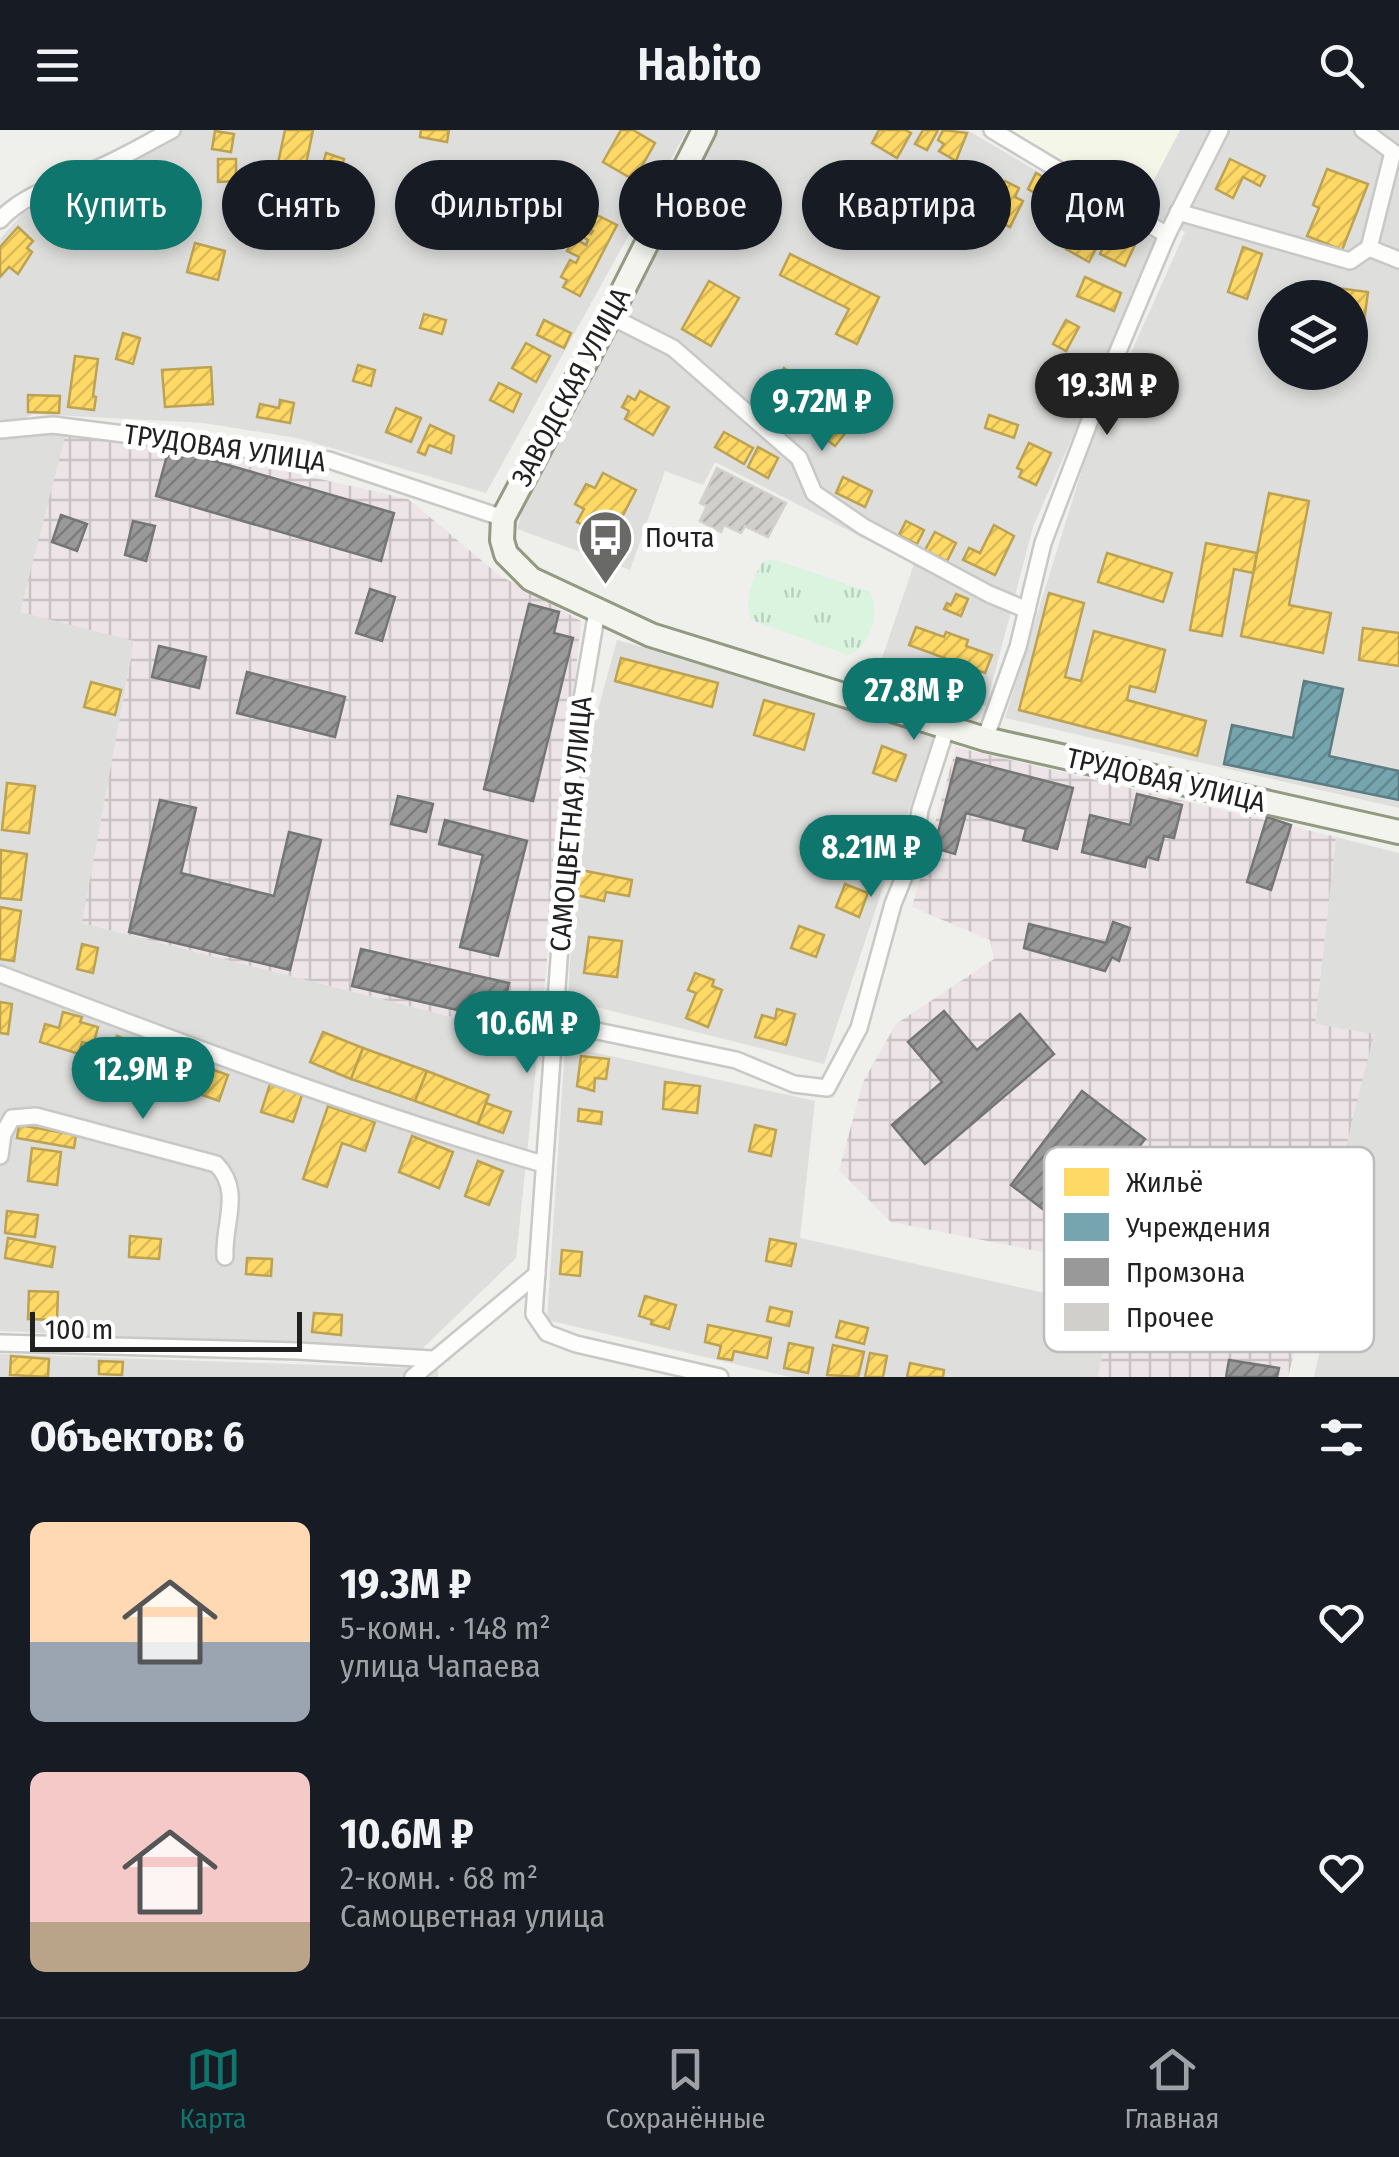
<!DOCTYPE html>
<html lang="ru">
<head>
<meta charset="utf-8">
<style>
	:root { --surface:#171b24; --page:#242831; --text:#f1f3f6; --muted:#9ea1a6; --line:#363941; --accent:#0f766e }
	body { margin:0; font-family:"Fira Sans Condensed",sans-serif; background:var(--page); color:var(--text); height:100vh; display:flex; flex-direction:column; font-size:38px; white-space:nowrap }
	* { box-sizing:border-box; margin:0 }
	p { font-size:32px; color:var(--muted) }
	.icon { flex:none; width:55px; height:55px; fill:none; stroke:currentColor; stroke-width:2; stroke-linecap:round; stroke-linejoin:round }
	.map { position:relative; height:1247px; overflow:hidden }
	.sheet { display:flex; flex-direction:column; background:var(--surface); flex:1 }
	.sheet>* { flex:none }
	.banner { position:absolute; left:30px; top:30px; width:1340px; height:90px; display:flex; gap:20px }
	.tools { position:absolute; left:1258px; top:150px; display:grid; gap:20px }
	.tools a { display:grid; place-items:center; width:110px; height:110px; border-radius:50%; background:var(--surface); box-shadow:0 5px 15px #0003; font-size:50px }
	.scale { position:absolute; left:30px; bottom:25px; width:272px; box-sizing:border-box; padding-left:10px; border:5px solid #212121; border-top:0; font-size:28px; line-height:35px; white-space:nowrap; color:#212121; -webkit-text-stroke:8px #fff; paint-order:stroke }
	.price { position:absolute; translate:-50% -85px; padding:0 22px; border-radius:35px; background:var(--accent); color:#fff; font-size:32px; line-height:65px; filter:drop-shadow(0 2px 5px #0008) }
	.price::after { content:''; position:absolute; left:50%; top:60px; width:30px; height:22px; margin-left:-15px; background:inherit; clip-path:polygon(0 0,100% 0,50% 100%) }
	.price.current { background:#222; color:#fff }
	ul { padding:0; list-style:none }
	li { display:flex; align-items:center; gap:30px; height:250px; padding:0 30px }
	li span { display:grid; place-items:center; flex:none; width:280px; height:200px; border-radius:15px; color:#555 }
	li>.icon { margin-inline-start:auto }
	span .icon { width:120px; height:120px; fill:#fffc; stroke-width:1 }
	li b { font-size:42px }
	h2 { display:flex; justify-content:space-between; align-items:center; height:120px; padding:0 30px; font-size:42px }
	.chip { padding:0 35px; border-radius:45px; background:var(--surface); box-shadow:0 5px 15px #0003; font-size:35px; line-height:90px }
	.chip.current { background:var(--accent); color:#fff }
	header { display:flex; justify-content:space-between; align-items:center; height:130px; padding:0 30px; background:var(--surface); font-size:45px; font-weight:600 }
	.menu { display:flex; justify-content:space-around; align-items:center; height:140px; border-top:2px solid var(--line); background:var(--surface); font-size:28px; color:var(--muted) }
	.menu a { display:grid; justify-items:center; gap:5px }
	.menu .current { color:var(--accent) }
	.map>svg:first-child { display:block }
</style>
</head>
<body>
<header><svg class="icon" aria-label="menu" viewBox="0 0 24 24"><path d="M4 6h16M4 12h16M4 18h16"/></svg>Habito<svg class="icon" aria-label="search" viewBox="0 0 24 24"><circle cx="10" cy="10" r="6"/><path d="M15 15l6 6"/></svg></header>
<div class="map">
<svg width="1399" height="1247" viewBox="0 0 1399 1247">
	<defs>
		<pattern id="industrial-grid" width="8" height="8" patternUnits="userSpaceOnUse" patternTransform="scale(2.5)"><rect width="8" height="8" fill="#ece4e7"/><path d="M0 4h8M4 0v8" fill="none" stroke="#cac3c6"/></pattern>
		<pattern id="park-tufts" width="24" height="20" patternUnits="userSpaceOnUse" patternTransform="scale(2.5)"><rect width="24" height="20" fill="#daf4e0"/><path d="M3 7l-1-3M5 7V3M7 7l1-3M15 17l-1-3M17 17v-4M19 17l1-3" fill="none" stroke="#bbd1c0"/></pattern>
		<pattern id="homes-hatch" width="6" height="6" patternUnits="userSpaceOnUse" patternTransform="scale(2.5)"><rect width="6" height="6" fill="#ffd966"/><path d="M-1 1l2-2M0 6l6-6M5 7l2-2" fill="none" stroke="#daba58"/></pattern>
		<pattern id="public-hatch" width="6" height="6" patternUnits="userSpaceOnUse" patternTransform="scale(2.5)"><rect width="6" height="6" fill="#76a5af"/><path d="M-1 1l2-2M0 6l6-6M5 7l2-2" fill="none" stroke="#60868e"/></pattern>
		<pattern id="industry-hatch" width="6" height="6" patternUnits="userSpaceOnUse" patternTransform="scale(2.5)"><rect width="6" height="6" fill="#999"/><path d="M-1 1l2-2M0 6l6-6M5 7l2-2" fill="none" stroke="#7c7c7c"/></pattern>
		<pattern id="building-hatch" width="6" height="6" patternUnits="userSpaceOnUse" patternTransform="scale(2.5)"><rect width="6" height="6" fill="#d0cfcc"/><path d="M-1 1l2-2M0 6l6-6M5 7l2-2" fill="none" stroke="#b2b1af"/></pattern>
	</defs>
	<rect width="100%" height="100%" fill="#efefeb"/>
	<g fill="#dededc" fill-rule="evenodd">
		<path d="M182 0H687L486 363 297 308 204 293 33 284 16 292 0 293V109L22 84Z"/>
		<path d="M717 0H967L1158 112 1033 397 986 576 879 537 914 434 715 332 703 355 665 341 630 440 517 399 527 363 673 78Z"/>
		<path d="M1180 0H1399V678L1005 588 1089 317 1185 102 1139 78ZM1275 168H1350V242H1275Z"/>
		<path d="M66 303 134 510 83 793 539 909 516 1128 421 1220 0 1201V308Z"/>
		<path d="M617 510 936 599 824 934 568 870 580 645Z"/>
		<path d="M1336 707 1399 723V1247H1314L1337 1143 1317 1128 1373 905 1315 894Z"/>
		<path d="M565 916 815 971 800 1108 1112 1178 1098 1247H790L547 1190Z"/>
		<path d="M0 1224 438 1239V1247H0Z"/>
	</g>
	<g fill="url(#industrial-grid)">
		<path d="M66 303 180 317 408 369 499 445 581 491 539 909 82 793 134 511 20 482Z"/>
		<path d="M956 617 1336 707 1315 894 1374 904 1288 1247H1098L1112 1178 1114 1136 891 1092 839 1040 863 952 896 894 994 829 990 810 912 777Z"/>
	</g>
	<path fill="#f4f7e8" d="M1008 0H1180L1139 78Z"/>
	<path fill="url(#park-tufts)" d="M772 429 870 462C881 482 870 518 848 525L752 490C743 472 752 450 762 433Z"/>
	<g fill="url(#homes-hatch)" stroke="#bca251" stroke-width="2.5">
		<path d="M285 0H313L304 44 277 38Z"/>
		<path d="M421 0H449L447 12 420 7Z"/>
		<path d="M621 0H633L655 13 634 50 603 32Z"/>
		<path d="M879 0H905L911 3 897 28 872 13Z"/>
		<path d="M923 0H938L927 20 915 14Z"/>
		<path d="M943 0 967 3 956 31 939 21 944 14 938 10Z"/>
		<path d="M215 1 234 4 231 22 212 19Z"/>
		<path d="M326 23 344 29 334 60 317 55Z"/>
		<path d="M218 29H236V51L218 52Z"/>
		<path d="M1230 29 1265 46 1260 56 1243 47 1233 68 1216 59Z"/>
		<path d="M1327 39 1368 54 1342 120 1307 106 1319 78 1313 75Z"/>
		<path d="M1036 43 1054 53 1045 69 1028 59Z"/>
		<path d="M111 45H127L128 63H111Z"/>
		<path d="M1005 51 1019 58 1015 67 1023 71 1010 97 982 84 995 57 1001 60Z"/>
		<path d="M83 64 88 79 95 76 100 96 52 111 44 88 53 86 50 75Z"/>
		<path d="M142 64 177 74 166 111 157 109 158 102 133 95Z"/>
		<path d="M1076 67 1091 76 1087 82 1092 85 1080 104 1061 92Z"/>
		<path d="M599 86 617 95 580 166 563 157 567 150 561 147 570 130 576 133 579 127 567 121 574 108 586 115 588 110 581 106 584 101 591 104 593 101 585 96 589 88Z"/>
		<path d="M1115 92 1140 104 1125 136 1100 124Z"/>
		<path d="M299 93 317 99 313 111 295 105Z"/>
		<path d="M18 97 33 111 27 118 32 122 18 144 9 137 0 147V117Z"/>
		<path d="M1075 104 1097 117 1089 132 1066 119Z"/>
		<path d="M195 113 225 121 218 150 187 142Z"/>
		<path d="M1243 117 1262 124 1247 169 1228 162Z"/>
		<path d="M790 124 879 167 857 214 836 204 849 179 780 145Z"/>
		<path d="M1085 147 1121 163 1114 181 1077 166Z"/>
		<path d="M709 151 739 168 711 216 682 199Z"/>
		<path d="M1337 158 1368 162 1362 206 1350 205V168H1336Z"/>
		<path d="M424 184 446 190 442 204 420 198Z"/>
		<path d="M544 190 571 203 564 218 537 205Z"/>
		<path d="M1066 190 1079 197 1066 221 1053 214Z"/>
		<path d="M123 203 140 208 133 234 116 229Z"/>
		<path d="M526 213 550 226 536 252 512 238Z"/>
		<path d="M75 226 98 229 93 266 96 267 94 280 68 277Z"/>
		<path d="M358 235 375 240 371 256 353 251Z"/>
		<path d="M211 237 213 274 165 277 162 240Z"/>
		<path d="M784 238 854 292 835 316 766 263Z"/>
		<path d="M499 253 521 264 513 282 490 270Z"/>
		<path d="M640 261 669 277 653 305 625 289 629 281 622 277 628 266 635 270Z"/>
		<path d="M28 265 60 266 59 283 28 282Z"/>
		<path d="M280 270 294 273 290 293 257 287 260 274 279 278Z"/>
		<path d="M396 278 421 288 411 312 386 302Z"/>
		<path d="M989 285 1018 295 1014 308 985 298Z"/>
		<path d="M430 295 454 306 451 323 429 315 425 325 418 322Z"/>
		<path d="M724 302 753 318 744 334 715 317Z"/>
		<path d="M1029 313 1051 323 1036 355 1019 347 1022 340 1017 338Z"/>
		<path d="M758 317 778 328 768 348 748 337Z"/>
		<path d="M603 343 636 360 606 418 587 409 592 400 577 392 584 379 575 374 586 354 595 358Z"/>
		<path d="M843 347 872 361 865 377 836 363Z"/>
		<path d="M1269 363 1309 371 1289 475 1331 483 1323 523 1241 506Z"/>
		<path d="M906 391 924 400 917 414 899 405Z"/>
		<path d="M994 395 1014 406 995 445 963 430 969 418 980 423Z"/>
		<path d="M935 402 956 413 947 431 925 420Z"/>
		<path d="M1206 413 1257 423 1253 443 1234 439 1222 506 1190 500Z"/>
		<path d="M1107 423 1172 443 1163 472 1098 452Z"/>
		<path d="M1049 463 1084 473 1065 547 1081 551 1094 501 1165 520 1155 562 1130 556 1127 570 1206 591 1197 626 1019 580Z"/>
		<path d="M956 464 968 469 961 486 944 479 947 473 951 475Z"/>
		<path d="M916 497 944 507 946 502 968 510 966 516 992 525 985 543 909 515Z"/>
		<path d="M1363 498 1399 503V536L1359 530Z"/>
		<path d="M621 528 718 553 712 577 615 551Z"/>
		<path d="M91 552 121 560 115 585 84 577Z"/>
		<path d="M764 570 814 584 804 620 754 605Z"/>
		<path d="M882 616 906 625 896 651 873 643Z"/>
		<path d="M7 653 35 656 29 703 2 700Z"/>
		<path d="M1 720 27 724 21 770 0 768Z"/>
		<path d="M581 740 632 750 629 766 606 762 604 771 576 765Z"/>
		<path d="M845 754 868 763 859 787 836 777Z"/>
		<path d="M0 777 21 781 14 831 0 829Z"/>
		<path d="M799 796 824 805 816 827 791 818Z"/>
		<path d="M589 807 622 811 617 847 584 843Z"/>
		<path d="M82 814 98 818 93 843 77 839Z"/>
		<path d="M695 843 714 850 712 856 722 860 708 897 686 888 696 863 688 860Z"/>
		<path d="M0 872 12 874 8 904 0 903Z"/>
		<path d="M777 879 795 884 786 915 755 907 762 885 775 889Z"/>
		<path d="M63 882 82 887 80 892 98 897 93 915 82 912 79 924 40 912 45 894 59 898Z"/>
		<path d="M323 902 363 918 351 949 310 932Z"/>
		<path d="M117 906 159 923 147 953 105 937Z"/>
		<path d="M363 918 427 941 415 971 351 949Z"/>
		<path d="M581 926 609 929 606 949 595 948 594 961 577 956Z"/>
		<path d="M188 931 228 945 219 971 179 957Z"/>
		<path d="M427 941 489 965 478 994 415 971Z"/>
		<path d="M665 952 700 956 697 983 663 979Z"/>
		<path d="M270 954 302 965 293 992 261 982Z"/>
		<path d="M486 973 511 982 503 1003 478 994Z"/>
		<path d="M328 976 375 992 365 1021 342 1013 327 1057 303 1049Z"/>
		<path d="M579 979 602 982 601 994 578 991Z"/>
		<path d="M19 995 76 1005 74 1018 17 1008Z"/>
		<path d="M755 995 776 1000 771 1026 749 1021Z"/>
		<path d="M412 1006 453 1022 439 1058 399 1042Z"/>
		<path d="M32 1018 61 1022 57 1055 28 1051Z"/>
		<path d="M478 1031 503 1041 489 1075 465 1066Z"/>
		<path d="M7 1081 38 1085 35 1107 5 1103Z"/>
		<path d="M130 1106 161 1109 159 1129 129 1127Z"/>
		<path d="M8 1108 55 1117 52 1137 5 1128Z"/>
		<path d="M770 1109 796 1114 791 1136 766 1131Z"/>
		<path d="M562 1120 582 1122 580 1146 560 1144Z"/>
		<path d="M247 1128 272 1129 271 1146 246 1144Z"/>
		<path d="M29 1161 58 1162 57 1190 28 1189Z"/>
		<path d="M645 1166 676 1175 669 1199 651 1194 652 1190 639 1186Z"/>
		<path d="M770 1177 792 1182 789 1196 767 1191Z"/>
		<path d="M314 1183 342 1185 341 1205 312 1202Z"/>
		<path d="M840 1191 868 1198 864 1214 836 1207Z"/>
		<path d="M708 1195 771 1208 767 1228 734 1221 732 1230 718 1228 721 1216 705 1212Z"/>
		<path d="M789 1213 813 1218 808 1243 784 1238Z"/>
		<path d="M833 1215 864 1222 858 1247 827 1245Z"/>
		<path d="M870 1223 887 1226 883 1247H865Z"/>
		<path d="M11 1226 49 1229 48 1247 10 1245Z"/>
		<path d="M99 1231 123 1232 122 1245 99 1244Z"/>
		<path d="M910 1233 944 1240 943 1247H907Z"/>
	</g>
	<path fill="url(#public-hatch)" stroke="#5c7d84" stroke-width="2.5" d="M1304 551 1343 559 1329 626 1399 641V670L1224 634 1232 595 1293 608Z"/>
	<g fill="url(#industry-hatch)" stroke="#757575" stroke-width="2.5">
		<path d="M169 318 394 383 381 431 156 366Z"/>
		<path d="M61 385 87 394 77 421 52 412Z"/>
		<path d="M133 391 155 396 146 431 125 425Z"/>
		<path d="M370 459 395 467 382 511 356 503Z"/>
		<path d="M529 474 559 482 554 503 573 508 533 671 484 659Z"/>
		<path d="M159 516 206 527 199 558 152 547Z"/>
		<path d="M247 542 345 567 335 607 237 583Z"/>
		<path d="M957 628 1073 658 1057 719 1023 710 1026 699 966 683 955 724 934 718Z"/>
		<path d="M1137 664 1182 675 1174 708 1164 706 1158 730 1147 727 1145 737 1082 722 1090 685 1130 695Z"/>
		<path d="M398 666 433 674 426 702 391 694Z"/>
		<path d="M160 670 196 678 181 743 274 766 289 702 321 710 290 840 129 802Z"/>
		<path d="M1267 687 1291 695 1271 760 1247 752Z"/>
		<path d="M445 690 527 711 498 826 460 817 483 725 439 714Z"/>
		<path d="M1113 792 1130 798 1119 831 1112 827 1105 841 1024 818 1029 794 1106 813Z"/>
		<path d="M361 819 509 853 501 890 352 856Z"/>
		<path d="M944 881 977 920 1020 884 1054 924 925 1034 892 995 942 952 908 912Z"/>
		<path d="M1082 961 1145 1009 1106 1060 1119 1070 1086 1112 1011 1055Z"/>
		<path d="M1229 1230 1279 1238 1277 1247H1226Z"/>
	</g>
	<path fill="url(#building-hatch)" stroke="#d2d1cc" stroke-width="2.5" d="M717 338 786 373 768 407 745 396 741 403 724 395 721 402 700 391 707 376 700 373Z"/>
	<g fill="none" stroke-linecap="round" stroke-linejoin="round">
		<defs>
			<g id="street">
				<path d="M992 0 1167 105"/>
				<path d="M1363 0 1393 22 1369 118 1399 130"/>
				<path d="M1178 82 1350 131 1369 118"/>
				<path d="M0 90C23 64 64 53 96 39 122 28 147 13 172 0"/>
				<path d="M610 186 673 218 799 328 814 363 864 397 989 464 1027 480"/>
				<path d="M0 300 53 295 329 330 503 388"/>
				<path d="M597 481 574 616 534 1184 547 1203 576 1214 720 1247"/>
				<path d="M985 609 1018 517 1043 413 1100 264 1167 105 1220 0"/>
				<path d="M0 844C179 912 358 980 543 1034"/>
				<path d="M554 892 736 930 794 954 827 958 859 898 893 774 914 722 920 680 947 596"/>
				<path d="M0 1026 3 1004 12 988 36 986 216 1034C243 1061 223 1093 225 1127"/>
				<path d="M0 1213 298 1221 432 1229"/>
				<path d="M413 1247 537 1144"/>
			</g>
			<path id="secondary" d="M704 0 610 186 503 388 502 410 506 424 531 449 651 505 985 609 1399 702"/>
		</defs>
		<use href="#street" stroke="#c8c8c6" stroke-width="20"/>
		<use href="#secondary" stroke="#939a82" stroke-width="28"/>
		<use href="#street" stroke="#fdfdfc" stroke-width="15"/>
		<use href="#secondary" stroke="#f2f4ed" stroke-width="22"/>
	</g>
	<defs>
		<symbol id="bus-pin" viewBox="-11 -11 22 30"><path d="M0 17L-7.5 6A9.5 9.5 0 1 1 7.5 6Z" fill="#696968" stroke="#fff"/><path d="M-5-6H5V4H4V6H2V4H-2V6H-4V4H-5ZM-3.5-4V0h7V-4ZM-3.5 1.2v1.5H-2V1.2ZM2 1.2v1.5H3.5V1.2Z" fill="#fff"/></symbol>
	</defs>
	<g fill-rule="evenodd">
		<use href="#bus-pin" x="574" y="376" width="63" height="86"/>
	</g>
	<g text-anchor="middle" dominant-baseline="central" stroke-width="10" stroke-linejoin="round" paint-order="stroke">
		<g font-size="28" fill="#212121" stroke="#fff">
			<text transform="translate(571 257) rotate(-62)">ЗАВОДСКАЯ УЛИЦА</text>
			<text transform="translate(225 318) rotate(8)">ТРУДОВАЯ УЛИЦА</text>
			<text transform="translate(1166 650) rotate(13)">ТРУДОВАЯ УЛИЦА</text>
			<text transform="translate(571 694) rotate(-85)">САМОЦВЕТНАЯ УЛИЦА</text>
		</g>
		<g font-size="28" fill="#212121" stroke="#fff" text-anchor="start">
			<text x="645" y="407">Почта</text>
		</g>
	</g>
	<rect x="1044" y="1017" width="330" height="205" rx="15" fill="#fff" stroke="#bcbcbc" stroke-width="2.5"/>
	<rect x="1064" y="1038" width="45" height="28" fill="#ffd966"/>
	<rect x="1064" y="1083" width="45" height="28" fill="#76a5af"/>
	<rect x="1064" y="1128" width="45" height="28" fill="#999"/>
	<rect x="1064" y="1173" width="45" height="28" fill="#d0cfcc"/>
	<g font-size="28" fill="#212121">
		<text x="1126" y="1062">Жильё</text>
		<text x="1126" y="1107">Учреждения</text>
		<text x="1126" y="1152">Промзона</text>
		<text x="1126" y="1197">Прочее</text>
	</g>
</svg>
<div class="tools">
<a><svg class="icon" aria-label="layers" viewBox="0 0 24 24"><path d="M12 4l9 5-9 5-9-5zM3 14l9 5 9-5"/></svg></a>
</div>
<div class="scale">100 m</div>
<b class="price current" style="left:1107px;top:308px">19.3M ₽</b>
<b class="price" style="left:822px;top:324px">9.72M ₽</b>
<b class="price" style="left:914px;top:613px">27.8M ₽</b>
<b class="price" style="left:871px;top:770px">8.21M ₽</b>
<b class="price" style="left:527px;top:946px">10.6M ₽</b>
<b class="price" style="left:143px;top:992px">12.9M ₽</b>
<div class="banner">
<a class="chip current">Купить</a>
<a class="chip">Снять</a>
<a class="chip">Фильтры</a>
<a class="chip">Новое</a>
<a class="chip">Квартира</a>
<a class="chip">Дом</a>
</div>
</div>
<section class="sheet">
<h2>Объектов: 6<svg class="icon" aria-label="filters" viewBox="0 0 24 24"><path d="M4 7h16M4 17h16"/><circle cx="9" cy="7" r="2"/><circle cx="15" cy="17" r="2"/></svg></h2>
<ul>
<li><span style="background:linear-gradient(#ffd9b3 60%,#9aa5b1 0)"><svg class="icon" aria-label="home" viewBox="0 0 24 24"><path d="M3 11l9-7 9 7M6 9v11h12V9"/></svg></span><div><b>19.3M ₽</b><p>5-комн. · 148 m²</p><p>улица Чапаева</p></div><svg class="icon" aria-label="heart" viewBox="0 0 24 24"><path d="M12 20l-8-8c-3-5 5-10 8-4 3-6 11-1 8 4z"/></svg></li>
<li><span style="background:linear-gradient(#f6c9c9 75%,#b9a48a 0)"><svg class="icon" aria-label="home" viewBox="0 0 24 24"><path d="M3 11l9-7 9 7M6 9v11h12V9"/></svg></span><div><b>10.6M ₽</b><p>2-комн. · 68 m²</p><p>Самоцветная улица</p></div><svg class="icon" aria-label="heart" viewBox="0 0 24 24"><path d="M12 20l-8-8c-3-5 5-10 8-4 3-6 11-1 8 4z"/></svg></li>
</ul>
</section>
<nav class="menu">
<a class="current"><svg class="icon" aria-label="map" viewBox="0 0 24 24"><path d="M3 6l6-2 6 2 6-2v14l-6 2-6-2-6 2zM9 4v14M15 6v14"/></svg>Карта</a>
<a><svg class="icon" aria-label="saved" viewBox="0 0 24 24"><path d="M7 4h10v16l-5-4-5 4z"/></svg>Сохранённые</a>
<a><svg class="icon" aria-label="home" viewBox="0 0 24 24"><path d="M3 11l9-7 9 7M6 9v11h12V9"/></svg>Главная</a>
</nav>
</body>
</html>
